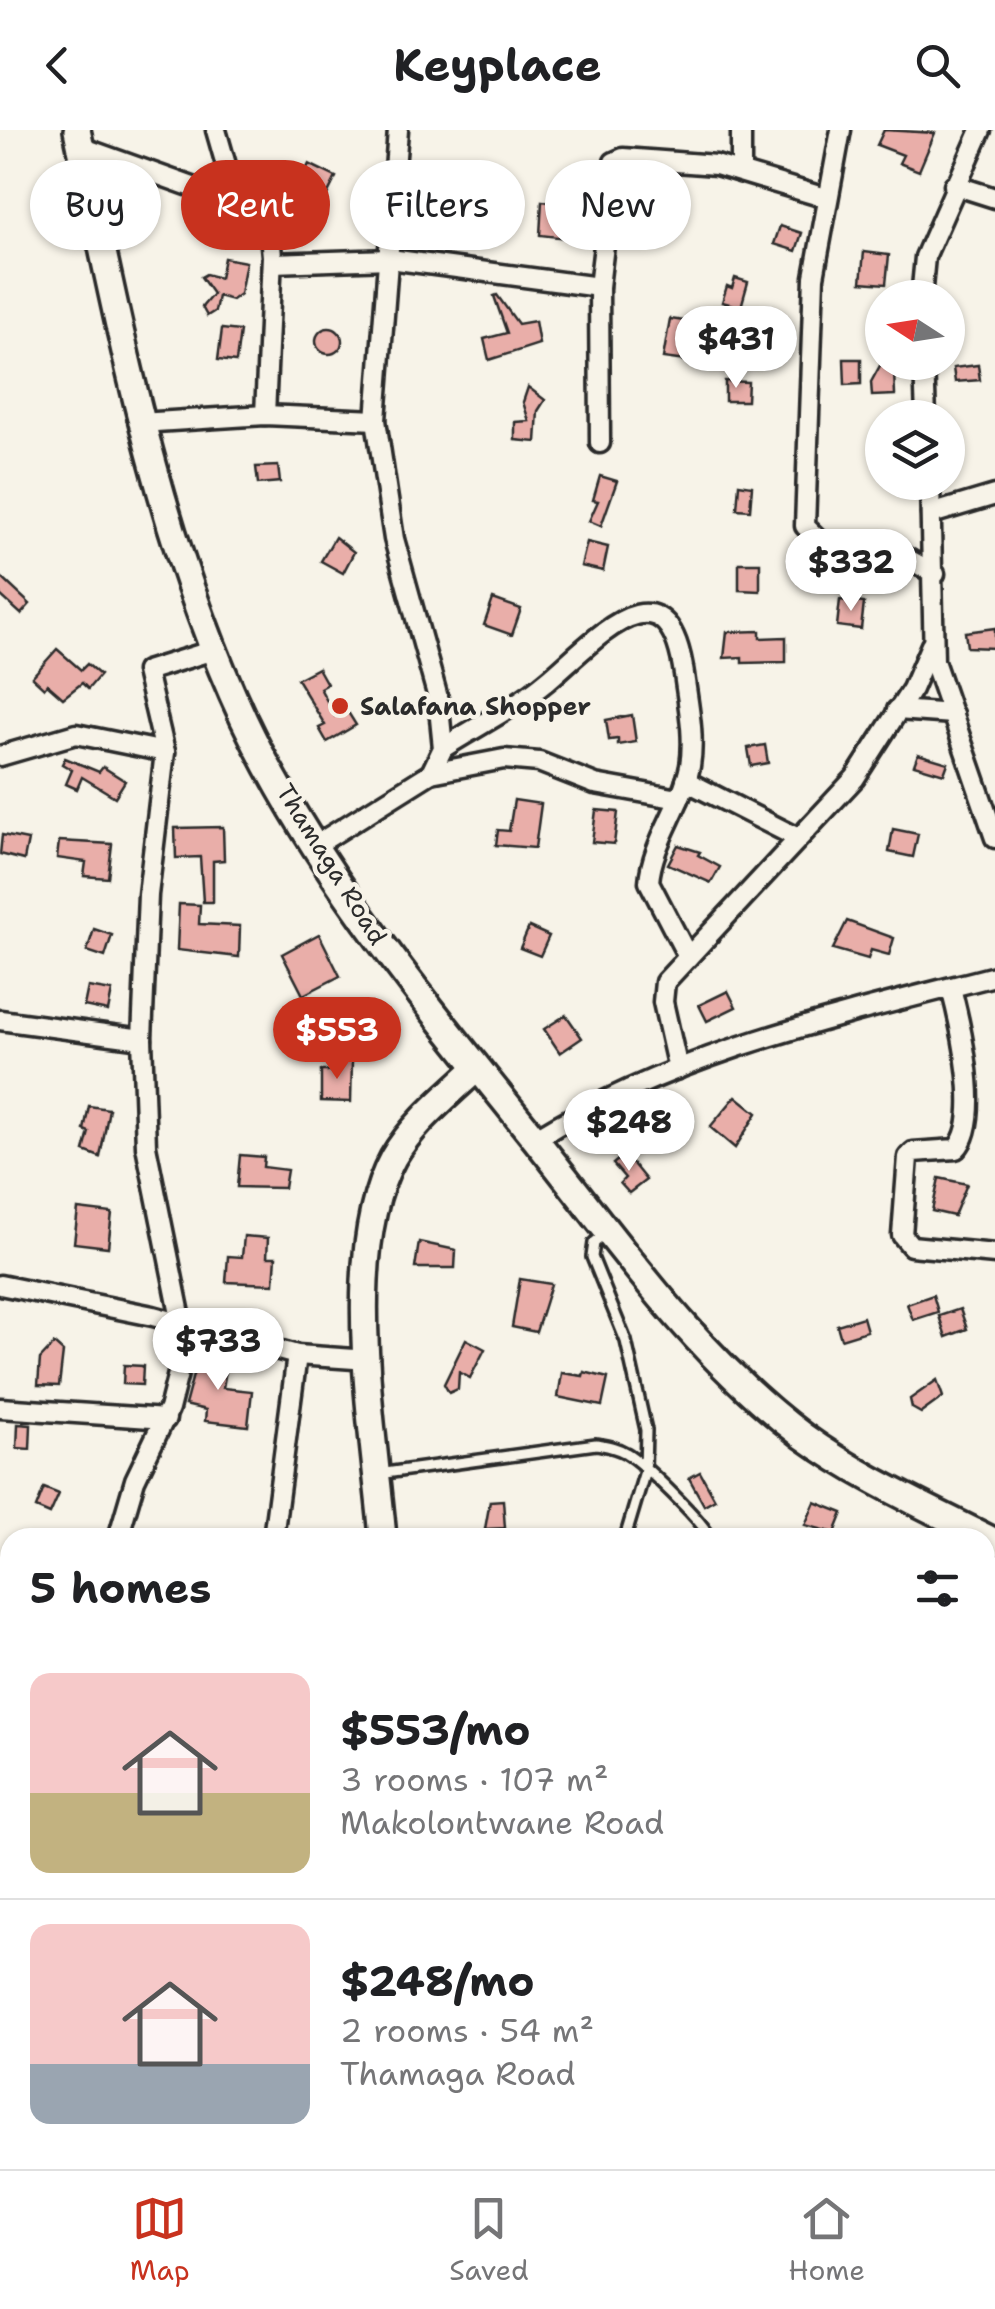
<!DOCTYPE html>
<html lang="en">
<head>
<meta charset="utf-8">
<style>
	:root { --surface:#fff; --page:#f2f2f2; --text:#202124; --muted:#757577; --line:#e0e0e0; --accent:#c8321e }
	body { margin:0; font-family:"Shantell Sans",sans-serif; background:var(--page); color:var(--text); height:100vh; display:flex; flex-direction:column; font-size:38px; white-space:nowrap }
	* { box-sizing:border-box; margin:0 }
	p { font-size:32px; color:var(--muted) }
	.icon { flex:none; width:55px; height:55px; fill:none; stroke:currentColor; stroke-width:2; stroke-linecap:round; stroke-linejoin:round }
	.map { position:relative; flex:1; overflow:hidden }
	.sheet { position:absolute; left:0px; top:1398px; width:995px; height:642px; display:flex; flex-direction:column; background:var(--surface); border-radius:30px 30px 0 0; box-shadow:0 2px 8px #0004 }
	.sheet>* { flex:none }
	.banner { position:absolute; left:30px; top:30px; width:935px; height:90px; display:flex; gap:20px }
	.needle { width:65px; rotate:282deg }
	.tools { position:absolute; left:865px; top:150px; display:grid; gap:20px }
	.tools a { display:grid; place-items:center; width:100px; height:100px; border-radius:50%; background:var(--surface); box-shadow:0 2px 8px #0004; font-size:50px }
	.price { position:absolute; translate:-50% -85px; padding:0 22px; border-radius:35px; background:#fff; color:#222; font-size:32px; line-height:65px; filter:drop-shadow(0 2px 5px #0008) }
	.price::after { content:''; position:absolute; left:50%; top:60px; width:30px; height:22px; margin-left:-15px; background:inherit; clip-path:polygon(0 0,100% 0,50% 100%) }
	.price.current { background:var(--accent); color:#fff }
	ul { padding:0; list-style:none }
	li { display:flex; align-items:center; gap:30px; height:250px; padding:0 30px }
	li+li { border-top:2px solid var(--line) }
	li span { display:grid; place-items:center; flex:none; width:280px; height:200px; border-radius:20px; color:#555 }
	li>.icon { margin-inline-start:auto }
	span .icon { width:120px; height:120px; fill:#fffc; stroke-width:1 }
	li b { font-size:42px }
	h2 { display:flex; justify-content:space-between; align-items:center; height:120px; padding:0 30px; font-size:42px }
	.tag { padding:0 35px; border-radius:45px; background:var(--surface); box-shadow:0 2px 8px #0004; font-size:35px; line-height:90px }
	.tag.current { background:var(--accent); color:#fff }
	header { display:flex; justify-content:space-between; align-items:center; height:130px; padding:0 30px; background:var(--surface); font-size:45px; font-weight:700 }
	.dock { display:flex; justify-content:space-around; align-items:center; height:140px; border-top:2px solid var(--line); background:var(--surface); font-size:28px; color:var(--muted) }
	.dock a { display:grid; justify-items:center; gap:5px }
	.dock .current { color:var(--accent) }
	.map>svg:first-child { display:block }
</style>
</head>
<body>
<header><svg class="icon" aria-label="back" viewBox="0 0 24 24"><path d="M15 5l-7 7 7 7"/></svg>Keyplace<svg class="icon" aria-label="search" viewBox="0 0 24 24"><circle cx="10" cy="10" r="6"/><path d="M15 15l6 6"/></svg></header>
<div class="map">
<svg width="995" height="2039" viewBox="0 0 995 2039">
	<rect width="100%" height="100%" fill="#f7f3e8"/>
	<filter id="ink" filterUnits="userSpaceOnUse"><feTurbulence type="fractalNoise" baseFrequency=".01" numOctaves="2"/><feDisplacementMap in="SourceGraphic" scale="20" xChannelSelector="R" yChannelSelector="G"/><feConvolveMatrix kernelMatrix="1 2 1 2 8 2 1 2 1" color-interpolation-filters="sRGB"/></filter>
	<g filter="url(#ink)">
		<g fill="#e9aea9" stroke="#2b2b2b" stroke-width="2.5">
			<path d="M884 0 935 3 919 41 899 33 903 25 877 15Z"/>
			<path d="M309 34 336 47 323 73 299 55Z"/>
			<path d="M442 64 488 71 484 100 466 102V106L437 98Z"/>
			<path d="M542 71 574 75 566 108 540 105Z"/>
			<path d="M663 85 676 90 668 111 655 106Z"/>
			<path d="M780 96 802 103 796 121 774 114Z"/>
			<path d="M864 122 889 125 886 154 861 152Z"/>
			<path d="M224 128 246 132 240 164 232 170 218 166 215 181 207 186 202 177 213 164 201 147 206 144 220 148Z"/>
			<path d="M735 148 748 152 741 177 722 172 727 156 732 158Z"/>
			<path d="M497 165 518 194 535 191 539 214 489 230 484 209 507 203 494 166Z"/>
			<path d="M670 189 692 192 686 231 663 228Z"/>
			<circle cx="329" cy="211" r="13"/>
			<path d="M222 199 240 201 236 232 218 230Z"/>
			<path d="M844 229H861V254L845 255Z"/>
			<path d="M882 232H899L894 241 895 265 872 266 871 252Z"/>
			<path d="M978 235 980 250 955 252 953 238Z"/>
			<path d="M725 251 748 252 747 271H725Z"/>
			<path d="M528 257 545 270 538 281 536 312 515 310V292L529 291 523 272Z"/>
			<path d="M278 336 280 352 258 354 256 337Z"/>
			<path d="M600 346 617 351 601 396 589 391 598 371 593 370Z"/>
			<path d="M739 354 752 356 750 380 737 379Z"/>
			<path d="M335 407 354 422 343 443 321 431Z"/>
			<path d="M587 412 608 417 603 441 581 436Z"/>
			<path d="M739 433H760V461L739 460Z"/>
			<path d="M0 446 30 474 21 484 0 465Z"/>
			<path d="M493 469 521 479 512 505 484 495Z"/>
			<path d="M840 470 864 473 861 499 837 496Z"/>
			<path d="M995 498V518L967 517 965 502Z"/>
			<path d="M760 501V508L786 507V532L742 533V527L724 528 727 502Z"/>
			<path d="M57 519 81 540 87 534 100 545 88 559 82 553 63 568 47 554 44 558 32 547Z"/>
			<path d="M318 538 327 554 320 558 335 586 346 579 356 595 327 612 319 598 325 595 297 549Z"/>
			<path d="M632 585 636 612 618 615V609L609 610 606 590Z"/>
			<path d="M765 615 768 633 751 636 748 618Z"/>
			<path d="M918 624 948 633 944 644 914 635Z"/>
			<path d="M65 628 99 642 103 637 125 651 115 667 82 647 77 659 66 654 72 640 62 634Z"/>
			<path d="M514 670 541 674 535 718 496 715 498 700 509 701Z"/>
			<path d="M596 680 618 682 614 714 592 712Z"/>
			<path d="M223 697 224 730 213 731V772H203L200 727 176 728 175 698Z"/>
			<path d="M893 699 918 704 913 727 889 722Z"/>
			<path d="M2 705 28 710 24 730 0 724Z"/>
			<path d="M59 711 112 714 108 748 84 746 86 732 57 728Z"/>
			<path d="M678 715 700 722 698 725 720 737 711 753 668 734Z"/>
			<path d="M179 774 200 775 199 794 240 796 239 827 177 820Z"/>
			<path d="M847 791 894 808 889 825 871 820 868 829 833 819Z"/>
			<path d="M529 797 549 806 540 826 520 818Z"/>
			<path d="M94 799 112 805 105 827 87 821Z"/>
			<path d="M319 804 340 846 303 865 282 824Z"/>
			<path d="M88 857 112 861 108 881 84 876Z"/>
			<path d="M728 861 736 877 707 891 699 875Z"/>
			<path d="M566 885 582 908 560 923 544 899Z"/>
			<path d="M333 930H352L351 972 321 971V941H333Z"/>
			<path d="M736 966 757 983 735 1018 710 997Z"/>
			<path d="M89 976 109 979 100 1027 84 1021 89 1002 84 1000Z"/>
			<path d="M625 1024 646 1050 629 1063 620 1053 625 1048 613 1034Z"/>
			<path d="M240 1025 264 1027 263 1037 287 1040 284 1058 237 1057Z"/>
			<path d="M939 1048 967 1054 954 1086 932 1081Z"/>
			<path d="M78 1079 112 1083 108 1117 74 1113Z"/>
			<path d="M244 1106 268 1108 267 1127H276L274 1154 226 1152 228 1126 242 1127Z"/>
			<path d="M419 1112 456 1120 455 1138H415Z"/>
			<path d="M520 1149 551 1154 536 1202 512 1197Z"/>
			<path d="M933 1165 938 1182 913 1190 907 1174Z"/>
			<path d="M960 1179 967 1199 946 1207 939 1186Z"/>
			<path d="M863 1187 867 1201 841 1209 837 1195Z"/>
			<path d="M466 1209 485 1219 470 1248 459 1242 458 1259 449 1263 444 1254Z"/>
			<path d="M54 1214 63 1222 59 1256 38 1255 40 1229Z"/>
			<path d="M199 1223 228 1228 223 1258 252 1261 248 1296 205 1291 206 1280 185 1275Z"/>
			<path d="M124 1235 143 1236 142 1255 123 1254Z"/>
			<path d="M584 1242 608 1248 602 1276 558 1267 562 1243 583 1246Z"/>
			<path d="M937 1250 943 1267 921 1283 912 1278 910 1269Z"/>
			<path d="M18 1294 31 1295 30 1319 17 1318Z"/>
			<path d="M700 1342 715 1369 704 1375 689 1348Z"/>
			<path d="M44 1358 59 1364 50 1384 36 1378Z"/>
			<path d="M503 1370 505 1398 485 1399 490 1371Z"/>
			<path d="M815 1372 843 1383 835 1403 805 1395Z"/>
		</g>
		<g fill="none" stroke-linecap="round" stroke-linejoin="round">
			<defs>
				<g id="lane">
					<path d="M605 1104 594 1113 592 1127 626 1211 646 1300 645 1341 625 1408"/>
					<path d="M378 1344 596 1314C607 1316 616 1317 626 1323 642 1332 704 1392 710 1408"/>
					<path d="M985 1886 995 1916"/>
					<path d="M733 2039 736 2030"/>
				</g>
				<g id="street">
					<path d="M216 0 236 70"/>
					<path d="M841 0 814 147 805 396 822 413 894 421 935 444"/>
					<path d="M81 17 268 84 272 126 265 285"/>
					<path d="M741 40V0"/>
					<path d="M954 55 995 68"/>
					<path d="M272 133 390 129 599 157"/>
					<path d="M921 168 925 127 981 0"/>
					<path d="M924 232 926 288"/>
					<path d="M140 293 265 285 376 290"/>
					<path d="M600 313 599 157 614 32 623 28 716 35 826 68"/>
					<path d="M930 352 934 531 995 708"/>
					<path d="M931 384 995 365"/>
					<path d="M897 580 953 584"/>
					<path d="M443 618C477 596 516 577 547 551 592 514 667 424 684 544 688 574 695 606 690 636 682 676 652 712 649 752L688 827"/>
					<path d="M0 626 76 604 165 622"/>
					<path d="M431 643 504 629 539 632 595 654 679 669"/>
					<path d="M686 651 798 708"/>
					<path d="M316 715 431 643 443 618 438 568 394 409 376 290 398 0"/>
					<path d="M951 858C960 893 984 991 956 1019L913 1022 908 1027 902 1105 911 1116 995 1124"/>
					<path d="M0 890 142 909"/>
					<path d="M678 939 663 872 665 852 855 648 912 559 931 515"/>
					<path d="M535 1009C674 923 838 886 995 846"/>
					<path d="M0 1155 153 1186 297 1225 369 1230"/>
					<path d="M182 1194 146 1016 142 909 148 765 165 622 146 541 217 519"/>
					<path d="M0 1278 166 1289"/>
					<path d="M118 1408 135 1350 169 1279 190 1196"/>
					<path d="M273 1408 297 1225"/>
					<path d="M0 1656 10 1659"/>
					<path d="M0 1887 10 1894"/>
					<path d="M125 2030 155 2039"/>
					<path d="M189 2030 190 2039"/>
					<path d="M0 2035 52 2039"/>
				</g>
				<g id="secondary">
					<path d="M77 0C120 199 157 404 244 590 318 746 432 880 539 1014 620 1116 697 1227 803 1306 862 1349 931 1379 995 1412"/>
					<path d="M383 1408C374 1301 341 1122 393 1028 413 993 447 966 477 938"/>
					<path d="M352 2039 354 2030"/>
				</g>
			</defs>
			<use href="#lane" stroke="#2b2b2b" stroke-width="16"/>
			<use href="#street" stroke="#2b2b2b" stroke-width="25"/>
			<use href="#secondary" stroke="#2b2b2b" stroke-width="32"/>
			<use href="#lane" stroke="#f7f3e8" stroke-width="9"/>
			<use href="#street" stroke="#f7f3e8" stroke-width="18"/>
			<use href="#secondary" stroke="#f7f3e8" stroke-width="25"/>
		</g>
	</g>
	<circle fill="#c8321e" stroke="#f7f3e8" stroke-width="4" cx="340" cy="576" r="10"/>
	<g text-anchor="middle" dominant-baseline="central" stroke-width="9" stroke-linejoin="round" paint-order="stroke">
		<g font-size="25" font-weight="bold" fill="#2b2b2b" stroke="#f7f3e8" text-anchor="start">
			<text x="360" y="576">Salafana Shopper</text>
		</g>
		<g font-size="25" fill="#2b2b2b" stroke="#f7f3e8">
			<text transform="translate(332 734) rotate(58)">Thamaga Road</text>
		</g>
	</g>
</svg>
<div class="tools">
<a><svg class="needle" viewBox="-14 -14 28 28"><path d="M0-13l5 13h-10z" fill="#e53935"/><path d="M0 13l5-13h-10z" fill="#757577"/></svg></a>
<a><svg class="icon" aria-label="layers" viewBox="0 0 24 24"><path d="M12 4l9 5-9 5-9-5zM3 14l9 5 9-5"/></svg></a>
</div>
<b class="price" style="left:736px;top:261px">$431</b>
<b class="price" style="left:851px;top:484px">$332</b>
<b class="price current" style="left:337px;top:952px">$553</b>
<b class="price" style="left:629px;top:1044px">$248</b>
<b class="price" style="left:218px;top:1263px">$733</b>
<div class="banner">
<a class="tag">Buy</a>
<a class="tag current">Rent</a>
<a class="tag">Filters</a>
<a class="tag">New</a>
</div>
<section class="sheet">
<h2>5 homes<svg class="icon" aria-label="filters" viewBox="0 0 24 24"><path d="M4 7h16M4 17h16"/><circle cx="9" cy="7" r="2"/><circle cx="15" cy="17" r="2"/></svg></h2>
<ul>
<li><span style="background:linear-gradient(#f6c9c9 60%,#c2b280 0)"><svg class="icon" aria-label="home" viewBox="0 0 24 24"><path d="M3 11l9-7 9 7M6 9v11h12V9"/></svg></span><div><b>$553/mo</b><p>3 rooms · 107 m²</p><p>Makolontwane Road</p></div></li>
<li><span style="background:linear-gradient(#f6c9c9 70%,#9aa5b1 0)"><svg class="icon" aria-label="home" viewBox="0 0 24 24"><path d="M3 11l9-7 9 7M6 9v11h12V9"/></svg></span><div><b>$248/mo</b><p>2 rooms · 54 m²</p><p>Thamaga Road</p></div></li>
</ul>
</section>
</div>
<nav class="dock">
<a class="current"><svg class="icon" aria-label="map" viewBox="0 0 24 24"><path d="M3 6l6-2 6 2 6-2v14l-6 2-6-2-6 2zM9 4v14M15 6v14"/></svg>Map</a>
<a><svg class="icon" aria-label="saved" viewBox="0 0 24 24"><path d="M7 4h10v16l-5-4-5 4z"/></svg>Saved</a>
<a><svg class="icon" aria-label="home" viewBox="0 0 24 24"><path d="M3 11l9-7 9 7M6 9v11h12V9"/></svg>Home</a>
</nav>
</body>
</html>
